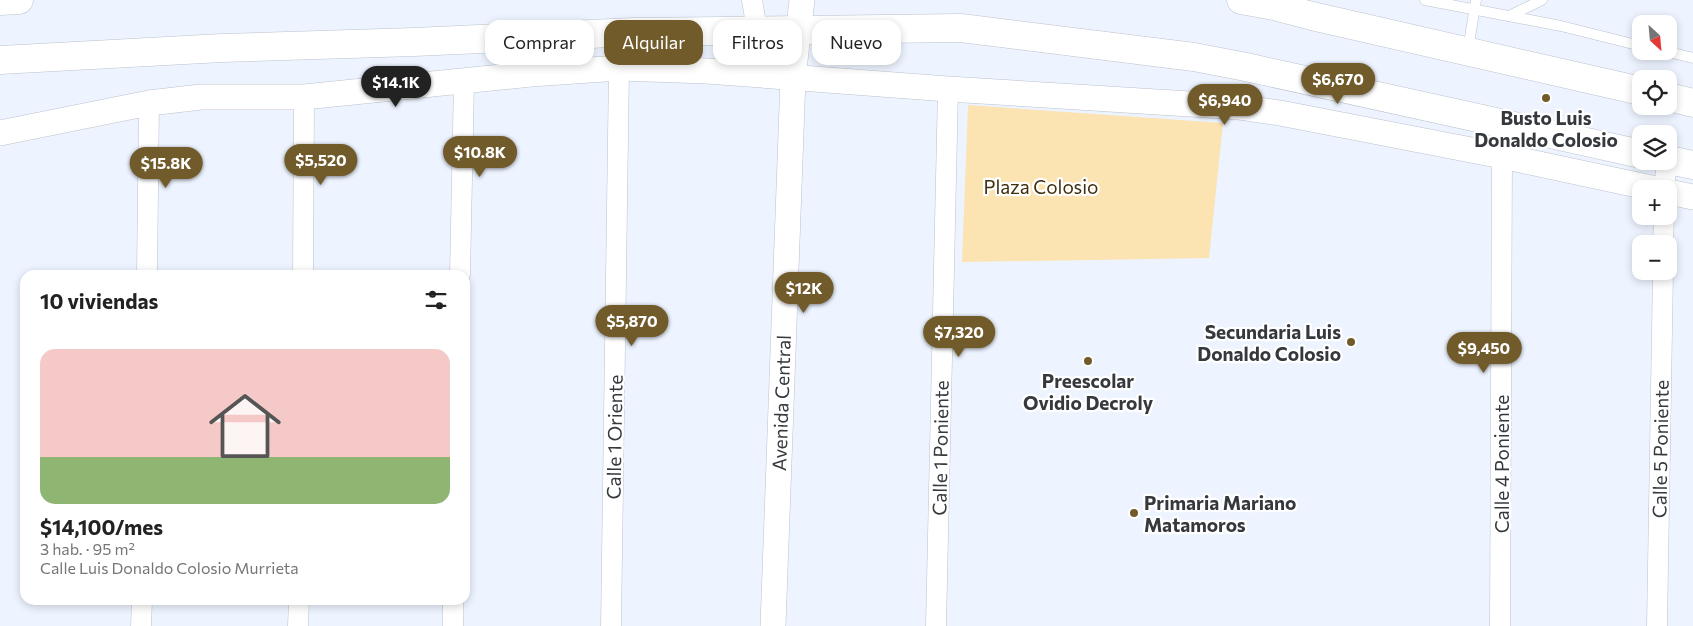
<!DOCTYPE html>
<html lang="es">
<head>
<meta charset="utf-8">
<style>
	:root { --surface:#fff; --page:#f6f6f6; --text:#222; --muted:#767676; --accent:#715b2b }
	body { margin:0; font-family:Commissioner,sans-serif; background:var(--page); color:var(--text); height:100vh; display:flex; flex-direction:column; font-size:19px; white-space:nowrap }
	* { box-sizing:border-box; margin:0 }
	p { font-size:16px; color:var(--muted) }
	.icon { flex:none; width:28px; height:28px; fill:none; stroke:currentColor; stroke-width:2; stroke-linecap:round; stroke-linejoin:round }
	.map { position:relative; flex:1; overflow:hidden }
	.details { position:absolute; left:20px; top:270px; width:450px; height:335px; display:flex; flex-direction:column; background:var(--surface); border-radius:15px; box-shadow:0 2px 8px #0003 }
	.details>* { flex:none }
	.guide { position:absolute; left:485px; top:20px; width:475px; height:45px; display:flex; gap:10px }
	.needle { width:32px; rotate:154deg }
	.tools { position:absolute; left:1632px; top:15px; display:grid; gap:10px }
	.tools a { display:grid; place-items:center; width:45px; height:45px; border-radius:10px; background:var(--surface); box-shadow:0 2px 8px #0003; font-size:25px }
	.price { position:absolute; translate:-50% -42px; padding:0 11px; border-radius:18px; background:var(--accent); color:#fff; font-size:16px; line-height:32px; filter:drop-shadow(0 1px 2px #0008) }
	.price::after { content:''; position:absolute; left:50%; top:30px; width:15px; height:11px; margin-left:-8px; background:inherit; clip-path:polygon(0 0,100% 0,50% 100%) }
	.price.on { background:#222; color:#fff }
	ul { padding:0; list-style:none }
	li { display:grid; align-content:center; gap:10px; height:265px; padding:0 20px }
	li span { display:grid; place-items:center; height:155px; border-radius:15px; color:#555 }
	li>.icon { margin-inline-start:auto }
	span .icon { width:90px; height:90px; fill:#fffc; stroke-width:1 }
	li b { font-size:21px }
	h2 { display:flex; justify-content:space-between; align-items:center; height:60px; padding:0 20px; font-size:21px }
	.tag { padding:0 18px; border-radius:15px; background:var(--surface); box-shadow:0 2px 8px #0003; font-size:18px; line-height:45px }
	.tag.on { background:var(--accent); color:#fff }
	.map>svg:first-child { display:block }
</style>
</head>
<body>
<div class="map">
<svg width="1693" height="626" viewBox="0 0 1693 626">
	<rect width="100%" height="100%" fill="#edf4ff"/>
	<path fill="#fbe3b2" d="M968 105 1223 123 1209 258 962 262Z"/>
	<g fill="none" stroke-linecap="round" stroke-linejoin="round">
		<defs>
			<g id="service">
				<path d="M1425 0 1561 26 1641 46"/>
				<path d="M1509 16 1542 0"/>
				<path d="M1468 50 1476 0"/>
				<path d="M1664 51 1693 58"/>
			</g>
			<g id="minor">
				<path d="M752 0 757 30"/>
				<path d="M1499 122 1502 156 1500 626"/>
				<path d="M1664 189 1667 161"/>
				<path d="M1663 244 1664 216"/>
				<path d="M147 275 149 103"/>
				<path d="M303 275 304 97"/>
				<path d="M460 275 464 81"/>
				<path d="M141 626 142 600"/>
				<path d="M298 626 299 600"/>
				<path d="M453 626V600"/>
				<path d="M611 626 619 68"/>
				<path d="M936 626 948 89"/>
				<path d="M1657 626 1663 271"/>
			</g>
			<g id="tertiary">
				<path d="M0 133 149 103 201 97H304L531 74 619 68 707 71 948 89 1238 107 1280 113 1502 156 1656 189"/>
				<path d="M1669 192 1693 197"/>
				<path d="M773 626 793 78 802 0"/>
			</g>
			<g id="secondary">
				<path d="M1241 0 1274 6 1312 16 1641 91"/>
				<path d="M0 1 19 0"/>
				<path d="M0 60 222 48 414 42 634 32 961 28 1194 57 1246 67 1641 154"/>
				<path d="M1669 97 1693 103"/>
				<path d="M1669 160 1693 165"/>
			</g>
		</defs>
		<use href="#service" stroke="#bbc2cc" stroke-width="11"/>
		<use href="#minor" stroke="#bbc2cc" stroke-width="21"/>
		<use href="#tertiary" stroke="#bbc2cc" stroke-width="26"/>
		<use href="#secondary" stroke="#bbc2cc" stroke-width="29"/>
		<use href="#service" stroke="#fff" stroke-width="10"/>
		<use href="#minor" stroke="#fff" stroke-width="20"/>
		<use href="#tertiary" stroke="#fff" stroke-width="25"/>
		<use href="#secondary" stroke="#fff" stroke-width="28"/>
	</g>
	<g fill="#715b2b" stroke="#fff" stroke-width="2">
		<circle cx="1546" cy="98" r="5"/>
		<circle cx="1351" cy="342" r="5"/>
		<circle cx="1088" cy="361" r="5"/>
		<circle cx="1134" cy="513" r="5"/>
	</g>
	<g text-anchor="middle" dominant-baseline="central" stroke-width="4.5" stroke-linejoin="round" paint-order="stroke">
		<g font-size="19" font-weight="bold" fill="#35383c" stroke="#fff">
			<text x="1546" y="117">Busto Luis<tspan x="1546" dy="22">Donaldo Colosio</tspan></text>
			<text x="1341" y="331" text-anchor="end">Secundaria Luis<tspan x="1341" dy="22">Donaldo Colosio</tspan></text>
			<text x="1088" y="380">Preescolar<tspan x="1088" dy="22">Ovidio Decroly</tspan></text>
			<text x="1144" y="502" text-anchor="start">Primaria Mariano<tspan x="1144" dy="22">Matamoros</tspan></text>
		</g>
		<g font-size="19" fill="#3f2f0c" stroke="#fff">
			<text x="1041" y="186">Plaza Colosio</text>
		</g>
		<g font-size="19" fill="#35383c" stroke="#fff">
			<text transform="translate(781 403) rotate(-88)">Avenida Central</text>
			<text transform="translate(614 437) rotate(-89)">Calle 1 Oriente</text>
			<text transform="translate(940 448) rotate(-89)">Calle 1 Poniente</text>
			<text transform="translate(1660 449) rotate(-89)">Calle 5 Poniente</text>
			<text transform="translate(1501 464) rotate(-90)">Calle 4 Poniente</text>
		</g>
	</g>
</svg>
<div class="tools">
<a><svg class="needle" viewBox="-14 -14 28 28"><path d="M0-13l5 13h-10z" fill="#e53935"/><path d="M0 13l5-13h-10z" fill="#767676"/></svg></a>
<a><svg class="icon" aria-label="locate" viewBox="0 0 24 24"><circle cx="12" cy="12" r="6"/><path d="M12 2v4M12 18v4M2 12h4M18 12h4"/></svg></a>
<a><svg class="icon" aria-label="layers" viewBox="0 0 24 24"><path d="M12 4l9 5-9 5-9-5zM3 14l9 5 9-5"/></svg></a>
<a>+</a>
<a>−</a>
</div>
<b class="price" style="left:1338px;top:105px">$6,670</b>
<b class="price on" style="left:396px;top:108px">$14.1K</b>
<b class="price" style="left:1225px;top:126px">$6,940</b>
<b class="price" style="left:480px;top:178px">$10.8K</b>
<b class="price" style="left:321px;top:186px">$5,520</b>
<b class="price" style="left:166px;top:189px">$15.8K</b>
<b class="price" style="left:804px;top:314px">$12K</b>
<b class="price" style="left:632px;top:347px">$5,870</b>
<b class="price" style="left:959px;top:358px">$7,320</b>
<b class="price" style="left:1484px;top:374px">$9,450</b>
<div class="guide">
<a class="tag">Comprar</a>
<a class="tag on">Alquilar</a>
<a class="tag">Filtros</a>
<a class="tag">Nuevo</a>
</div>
<section class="details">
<h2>10 viviendas<svg class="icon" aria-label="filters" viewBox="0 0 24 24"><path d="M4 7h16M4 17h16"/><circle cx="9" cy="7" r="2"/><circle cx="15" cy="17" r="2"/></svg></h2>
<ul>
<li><span style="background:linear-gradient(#f6c9c9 70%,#8fb573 0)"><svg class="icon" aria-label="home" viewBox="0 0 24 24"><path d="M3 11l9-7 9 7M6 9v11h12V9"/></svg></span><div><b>$14,100/mes</b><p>3 hab. · 95 m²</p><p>Calle Luis Donaldo Colosio Murrieta</p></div></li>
</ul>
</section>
</div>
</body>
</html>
